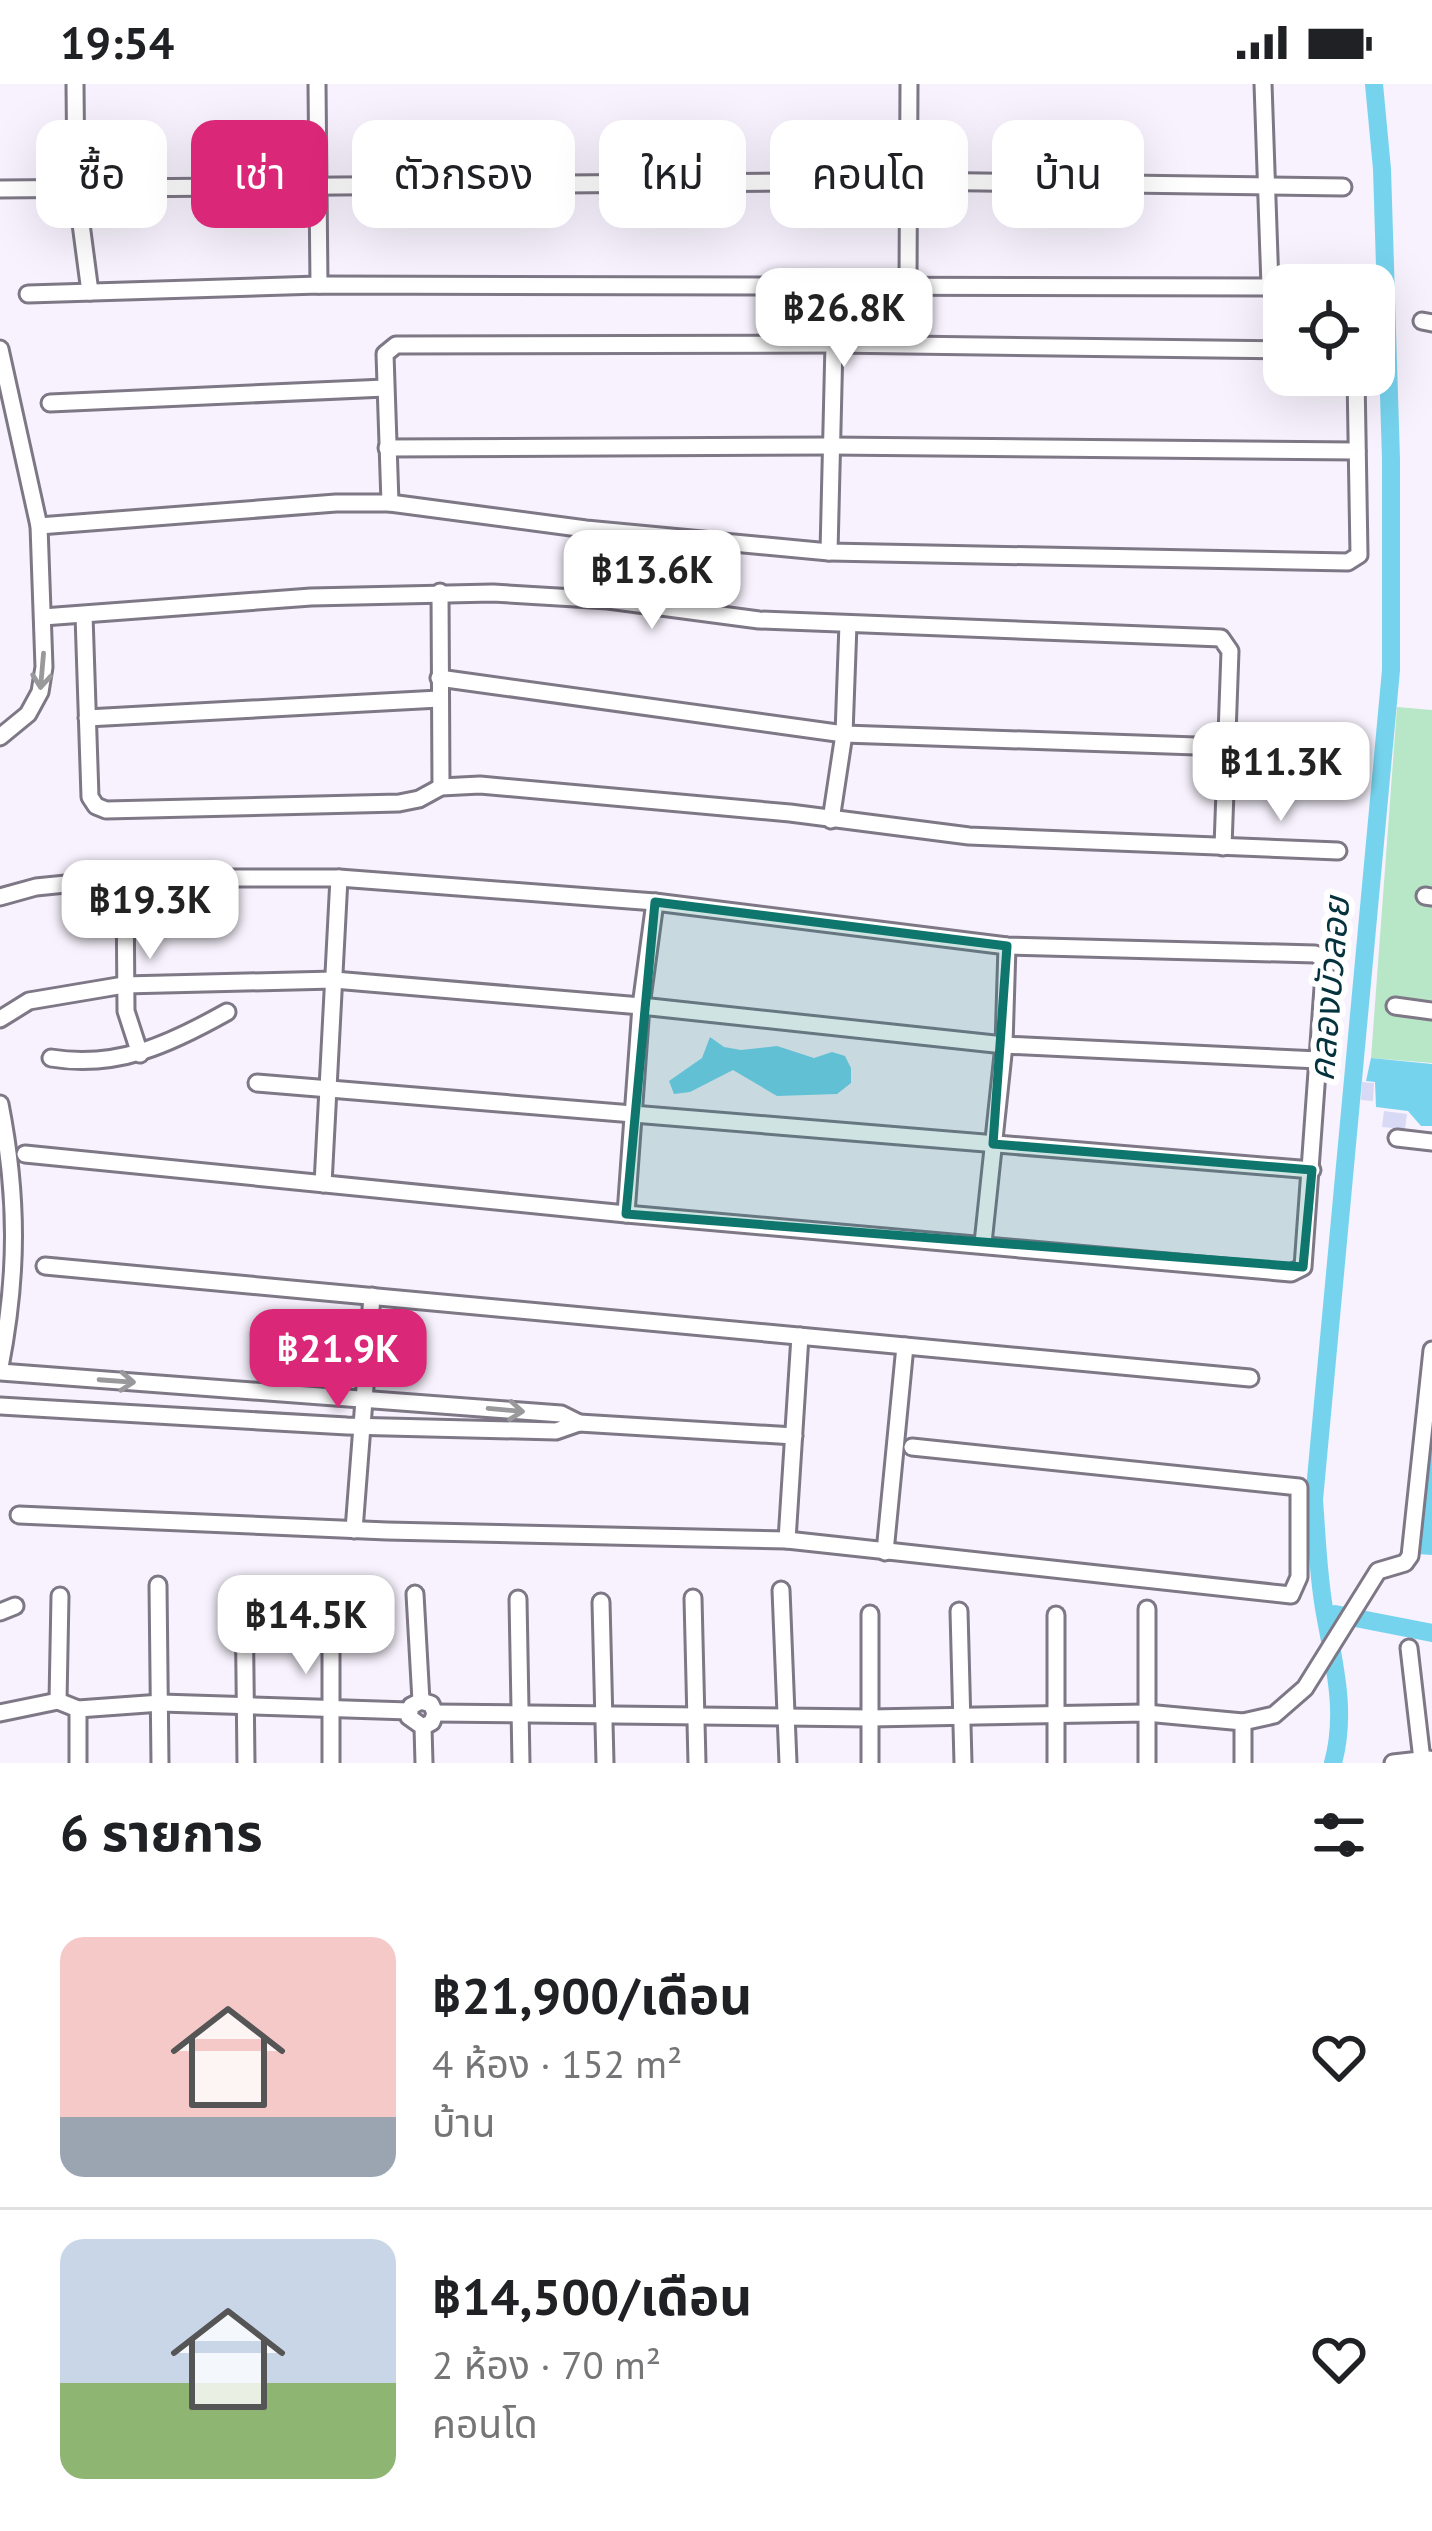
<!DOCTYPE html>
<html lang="th">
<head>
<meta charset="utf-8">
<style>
	:root { --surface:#fff; --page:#f6f6f6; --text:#202124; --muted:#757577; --line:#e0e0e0; --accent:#db2777 }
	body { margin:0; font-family:"PT Sans","Noto Sans Thai",sans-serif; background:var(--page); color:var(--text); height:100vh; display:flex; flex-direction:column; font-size:45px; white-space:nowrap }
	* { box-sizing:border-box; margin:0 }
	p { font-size:39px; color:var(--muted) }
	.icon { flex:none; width:66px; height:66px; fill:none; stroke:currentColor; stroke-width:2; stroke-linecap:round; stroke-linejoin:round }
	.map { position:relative; height:1679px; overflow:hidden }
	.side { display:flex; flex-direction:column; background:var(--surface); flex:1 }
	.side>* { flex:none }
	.top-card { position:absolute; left:36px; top:36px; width:1362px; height:108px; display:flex; gap:24px }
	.controls { position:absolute; left:1263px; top:180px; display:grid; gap:24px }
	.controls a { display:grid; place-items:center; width:132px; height:132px; border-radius:24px; background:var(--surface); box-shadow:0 12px 48px #0002; font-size:60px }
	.price { position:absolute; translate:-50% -102px; padding:0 27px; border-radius:24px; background:#fff; color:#222; font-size:39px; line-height:78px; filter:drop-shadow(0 3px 6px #0008) }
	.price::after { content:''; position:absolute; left:50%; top:72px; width:36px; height:27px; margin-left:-18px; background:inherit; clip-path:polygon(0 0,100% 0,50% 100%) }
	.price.selected { background:var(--accent); color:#fff }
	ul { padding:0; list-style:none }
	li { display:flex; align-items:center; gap:36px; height:300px; padding:0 60px }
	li+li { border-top:3px solid var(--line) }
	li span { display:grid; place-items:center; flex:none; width:336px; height:240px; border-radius:24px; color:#555 }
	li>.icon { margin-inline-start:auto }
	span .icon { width:144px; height:144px; fill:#fffc; stroke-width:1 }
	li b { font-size:51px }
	h2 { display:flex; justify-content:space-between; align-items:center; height:144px; padding:0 60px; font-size:51px }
	.chip { padding:0 42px; border-radius:24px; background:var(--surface); box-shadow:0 12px 48px #0002; font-size:42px; line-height:108px }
	.chip.selected { background:var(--accent); color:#fff }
	.status { display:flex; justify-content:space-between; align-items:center; height:84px; padding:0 60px; background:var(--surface); direction:ltr }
	.status svg { height:33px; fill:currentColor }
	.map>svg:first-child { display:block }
</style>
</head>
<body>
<div class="status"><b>19:54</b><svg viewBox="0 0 49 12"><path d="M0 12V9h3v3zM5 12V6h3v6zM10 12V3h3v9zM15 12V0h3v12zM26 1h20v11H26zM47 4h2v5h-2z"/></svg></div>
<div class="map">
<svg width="1432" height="1679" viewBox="0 0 1432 1679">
	<rect width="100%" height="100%" fill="#f7f2fd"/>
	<path fill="#b7e7c7" d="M1397 623 1432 626V979L1371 974Z"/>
	<g fill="#76d3ee">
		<path d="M710 953 724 963 741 966 777 962 814 974 832 968 845 972 851 984V999L837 1010 777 1012 733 986 690 1008 674 1010 669 997 702 974Z"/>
		<path d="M1371 974 1432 980V1042H1421L1408 1027 1376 1023 1375 998 1366 997Z"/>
		<path d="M1432 1313V1471L1417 1470Z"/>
	</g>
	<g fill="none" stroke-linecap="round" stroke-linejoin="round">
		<g stroke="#76d3ee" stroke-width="18">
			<path d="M1335 1530 1432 1549"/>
			<path d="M1333 1679C1347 1628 1334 1580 1325 1530 1318 1493 1317 1454 1314 1416L1391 586V375L1382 85 1374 0"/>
		</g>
	</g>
	<g fill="#d8d9f5">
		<path d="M1362 998 1374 999 1373 1017 1361 1016Z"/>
		<path d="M1384 1027 1407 1030 1405 1045 1382 1043Z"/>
	</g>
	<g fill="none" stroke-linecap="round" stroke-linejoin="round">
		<defs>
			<g id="street">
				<path d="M75 0 76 102 90 208"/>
				<path d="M317 0 319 201"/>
				<path d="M1263 0 1270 202"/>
				<path d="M0 105 908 97 1343 103"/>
				<path d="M908 199 909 0"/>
				<path d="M28 210 319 201 1284 203"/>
				<path d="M1422 237 1432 239"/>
				<path d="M0 265 39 442 44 583 40 608 28 630 0 653"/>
				<path d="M50 319 385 304"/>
				<path d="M387 364 830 362 1357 367"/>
				<path d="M390 419 385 270 396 261 834 260 1284 266"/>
				<path d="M39 442 336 419H390L586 445 829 468 1348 478 1359 471 1356 291"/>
				<path d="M829 468 834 260"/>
				<path d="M440 508 441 703"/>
				<path d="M84 531 90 713 96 722 106 726 399 719 419 715 441 703 480 701 790 729 969 752 1338 767"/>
				<path d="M43 533 311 513 493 509 608 516 759 536 1221 554 1230 567 1223 763"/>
				<path d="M439 594 844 650 1225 663"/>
				<path d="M87 634 439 615"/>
				<path d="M831 736 844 650 848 540"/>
				<path d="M125 794 126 927 140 970"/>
				<path d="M1425 812 1432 813"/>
				<path d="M0 813 36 803 125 794H339L655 818 1007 862 1315 870 1325 876 1303 1183 1291 1189 626 1130 25 1070"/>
				<path d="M1395 922 1432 927"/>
				<path d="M0 935 29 917 124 901 334 896 641 922 1004 961 1319 976"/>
				<path d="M51 974C117 985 170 960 227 928"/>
				<path d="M257 999 1312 1086"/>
				<path d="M0 1020C18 1112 18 1191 0 1283"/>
				<path d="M1397 1054 1432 1058"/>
				<path d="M323 1100 339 794"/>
				<path d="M626 1130 641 922 655 818"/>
				<path d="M983 1159 1004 961 1007 862"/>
				<path d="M45 1182 1250 1294"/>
				<path d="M0 1288 561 1330 579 1339 556 1347 347 1342 0 1322"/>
				<path d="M579 1339 794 1352"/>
				<path d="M19 1431 387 1447 787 1456 1291 1511 1299 1493V1403L912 1363"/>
				<path d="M354 1446 372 1212"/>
				<path d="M787 1456 800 1252"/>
				<path d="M885 1468 905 1262"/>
				<path d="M158 1501 160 1679"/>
				<path d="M244 1505 246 1679"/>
				<path d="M781 1506 788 1679"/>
				<path d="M415 1510 421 1617"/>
				<path d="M693 1514 697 1679"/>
				<path d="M518 1515 521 1679"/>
				<path d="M601 1518 605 1679"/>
				<path d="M959 1527 963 1679"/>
				<path d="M0 1528 15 1522"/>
				<path d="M1056 1531V1679"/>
				<path d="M1409 1564 1422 1676"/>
				<path d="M58 1617 78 1625 161 1619 409 1627"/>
				<path d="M78 1625V1679"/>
				<path d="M0 1629 58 1617 60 1512"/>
				<path d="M435 1629 870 1634 1146 1629 1243 1638 1274 1631 1305 1604 1378 1487 1405 1479 1410 1472 1432 1266"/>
				<path d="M1243 1638V1679"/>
				<path d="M423 1643 409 1633 411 1622 421 1617 431 1620 435 1629 432 1638 423 1643 424 1679"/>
				<path d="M331 1679V1506"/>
				<path d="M870 1679V1530"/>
				<path d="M1147 1679V1525"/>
				<path d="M1393 1679 1429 1675"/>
			</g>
		</defs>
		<use href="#street" stroke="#7e7786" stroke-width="21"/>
		<use href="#street" stroke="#fff" stroke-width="15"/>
	</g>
	<defs><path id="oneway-shaft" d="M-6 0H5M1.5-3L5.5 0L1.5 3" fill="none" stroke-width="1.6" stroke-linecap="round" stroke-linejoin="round" transform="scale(3)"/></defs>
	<g stroke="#99989a">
		<use href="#oneway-shaft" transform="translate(42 587) rotate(95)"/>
		<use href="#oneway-shaft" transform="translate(117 1297) rotate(4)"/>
		<use href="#oneway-shaft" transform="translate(506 1326) rotate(5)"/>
	</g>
	<path fill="#0f766e" fill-opacity="0.2" stroke="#0f766e" stroke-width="9" stroke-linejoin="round" d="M655 818 1007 862 993 1060 1312 1086 1303 1183 626 1130Z"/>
	<g text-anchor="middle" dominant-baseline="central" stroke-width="12" stroke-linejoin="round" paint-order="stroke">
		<g font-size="36" font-style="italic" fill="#04323d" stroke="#fff">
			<text transform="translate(1328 905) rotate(-85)">คลองบัวลอย</text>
		</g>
	</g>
</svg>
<div class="controls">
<a><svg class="icon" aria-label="locate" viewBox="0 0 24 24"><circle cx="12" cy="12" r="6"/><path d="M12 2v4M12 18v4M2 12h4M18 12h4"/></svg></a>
</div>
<b class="price" style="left:844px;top:286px">฿26.8K</b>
<b class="price" style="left:652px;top:548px">฿13.6K</b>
<b class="price" style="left:1281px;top:740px">฿11.3K</b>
<b class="price" style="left:150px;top:878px">฿19.3K</b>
<b class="price selected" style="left:338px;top:1327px">฿21.9K</b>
<b class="price" style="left:306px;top:1593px">฿14.5K</b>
<div class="top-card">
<a class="chip">ซื้อ</a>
<a class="chip selected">เช่า</a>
<a class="chip">ตัวกรอง</a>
<a class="chip">ใหม่</a>
<a class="chip">คอนโด</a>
<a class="chip">บ้าน</a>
</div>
</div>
<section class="side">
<h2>6 รายการ<svg class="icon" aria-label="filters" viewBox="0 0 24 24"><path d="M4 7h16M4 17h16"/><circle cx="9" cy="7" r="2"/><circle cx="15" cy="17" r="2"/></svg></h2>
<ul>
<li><span style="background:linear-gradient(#f6c9c9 75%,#9aa5b1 0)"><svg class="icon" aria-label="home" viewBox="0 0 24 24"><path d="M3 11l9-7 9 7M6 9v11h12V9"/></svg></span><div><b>฿21,900/เดือน</b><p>4 ห้อง · 152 m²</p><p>บ้าน</p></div><svg class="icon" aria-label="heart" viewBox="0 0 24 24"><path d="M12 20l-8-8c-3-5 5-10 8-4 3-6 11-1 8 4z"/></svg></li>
<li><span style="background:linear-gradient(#c9d6e8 60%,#8fb573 0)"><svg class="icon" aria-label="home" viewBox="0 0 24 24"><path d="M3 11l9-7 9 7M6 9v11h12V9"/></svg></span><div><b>฿14,500/เดือน</b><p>2 ห้อง · 70 m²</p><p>คอนโด</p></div><svg class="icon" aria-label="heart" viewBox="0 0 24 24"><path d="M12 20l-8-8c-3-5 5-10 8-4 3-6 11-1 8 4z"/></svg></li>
</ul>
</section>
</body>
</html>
